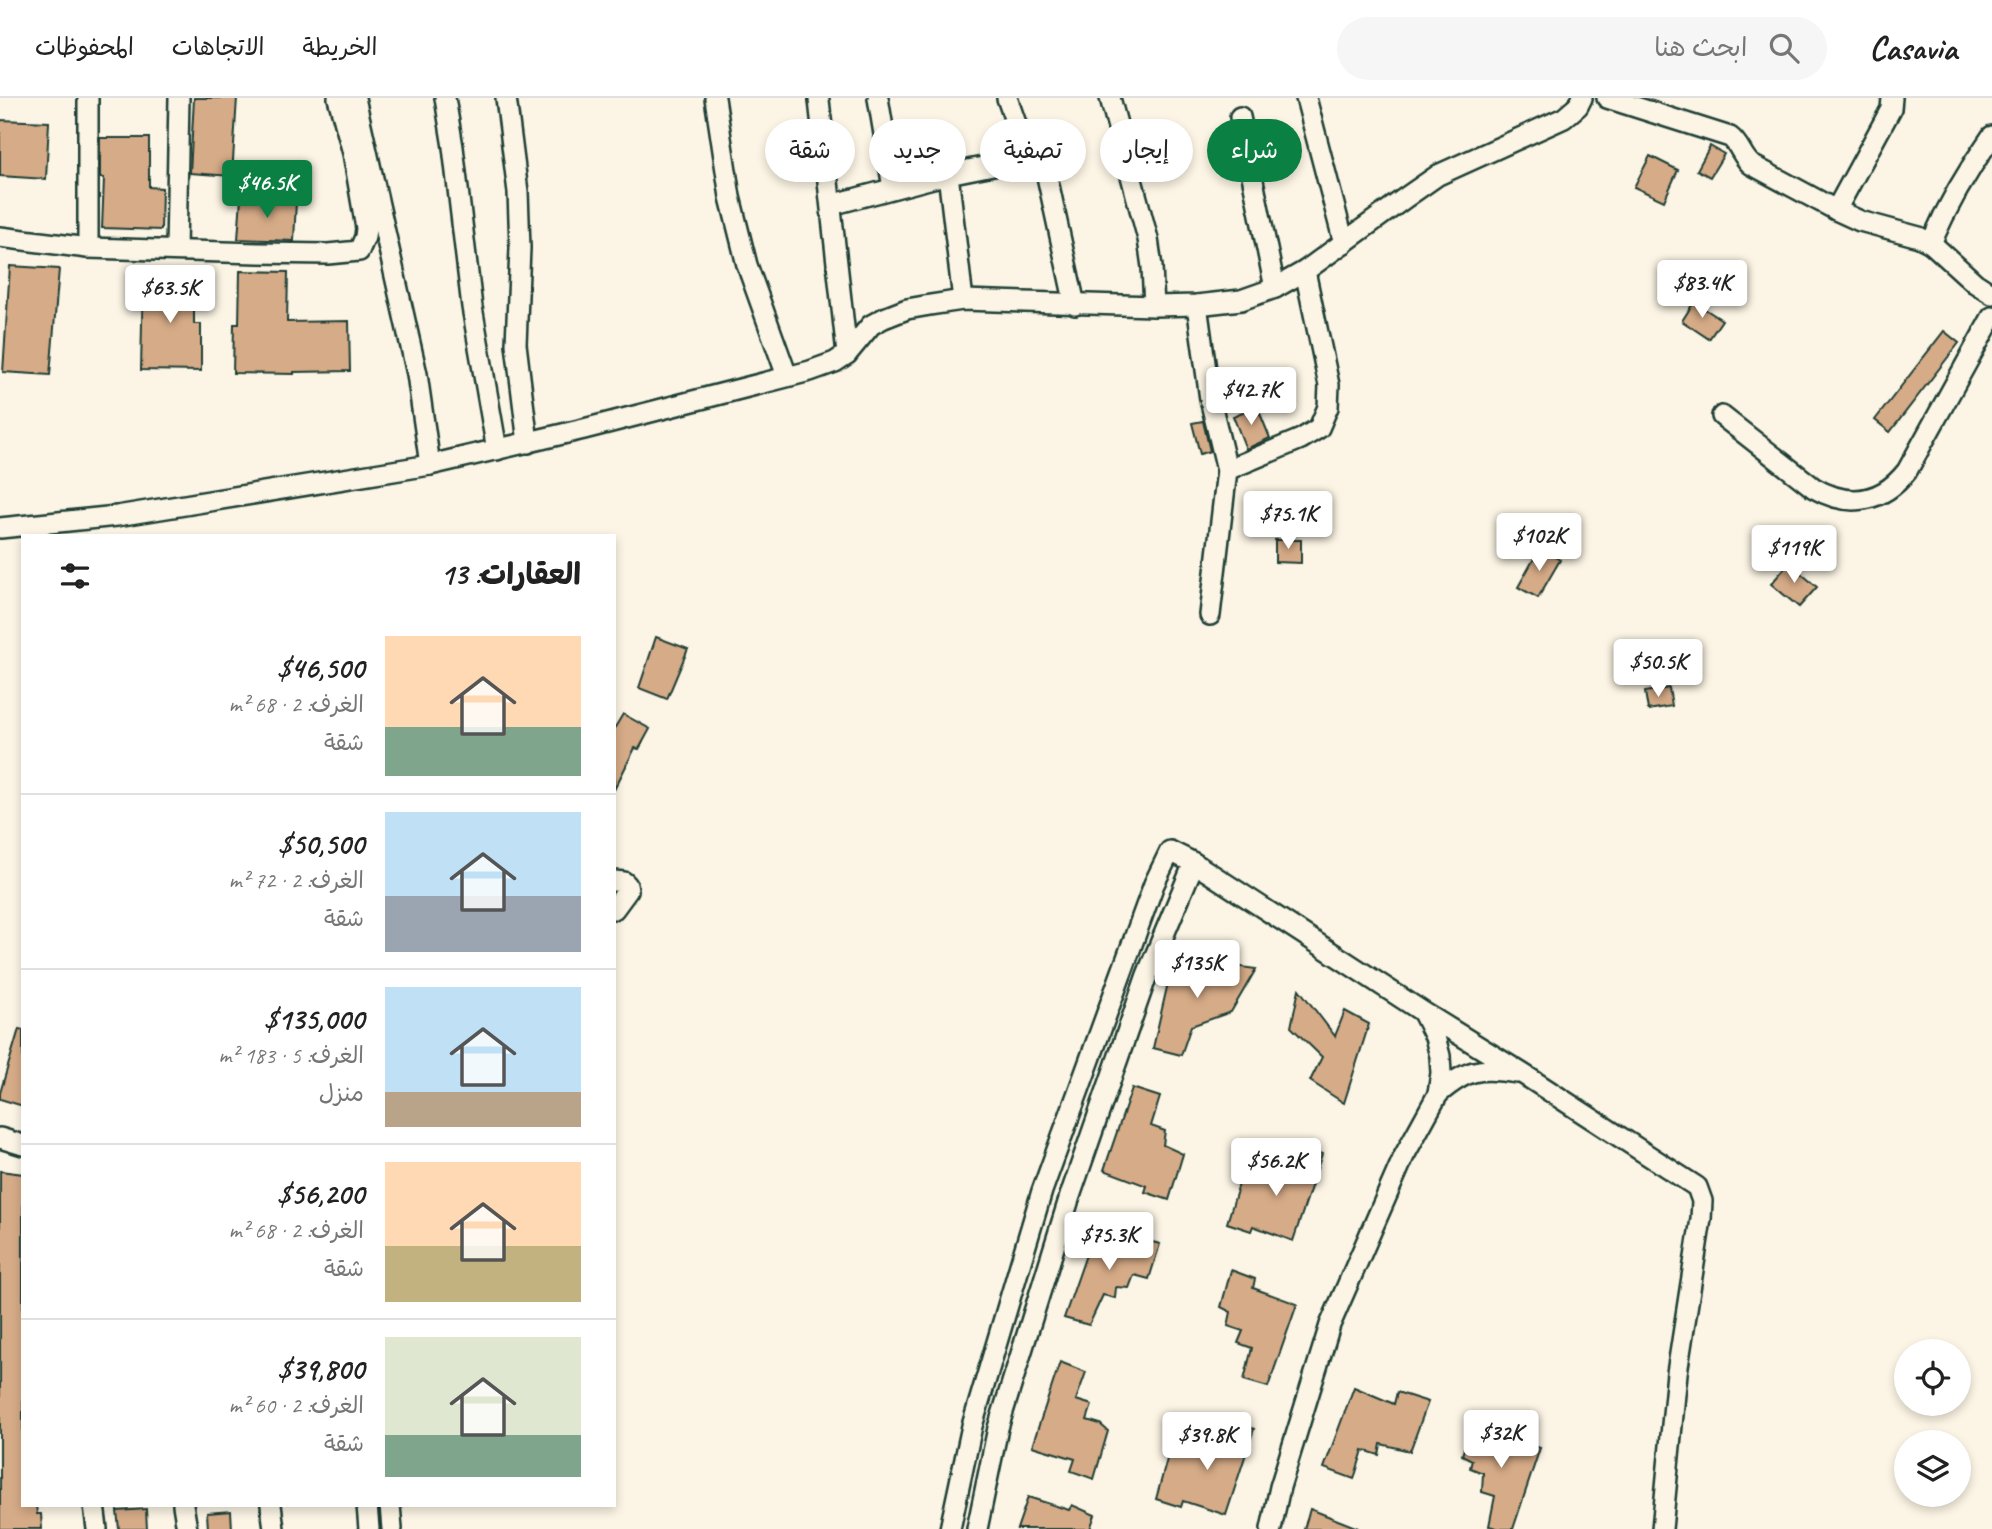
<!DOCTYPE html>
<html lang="ar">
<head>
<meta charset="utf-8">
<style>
	:root { --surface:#fff; --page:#f6f6f6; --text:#222; --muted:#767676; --line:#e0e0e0; --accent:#0b8043 }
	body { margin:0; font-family:Caveat,"Playpen Sans Arabic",sans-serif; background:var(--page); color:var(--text); direction:rtl; height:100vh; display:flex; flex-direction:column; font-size:26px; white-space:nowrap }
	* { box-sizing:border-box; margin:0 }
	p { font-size:23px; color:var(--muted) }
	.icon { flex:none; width:38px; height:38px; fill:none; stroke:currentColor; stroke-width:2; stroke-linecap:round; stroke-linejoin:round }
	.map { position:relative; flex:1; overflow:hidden; direction:ltr }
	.details { position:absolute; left:21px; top:436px; width:595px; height:973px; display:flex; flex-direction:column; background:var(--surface); border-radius:0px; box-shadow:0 4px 10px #0003; direction:rtl }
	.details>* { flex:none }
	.banner { position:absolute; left:637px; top:21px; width:665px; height:63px; direction:rtl; display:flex; gap:14px }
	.controls { position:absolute; left:1894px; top:1241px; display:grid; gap:14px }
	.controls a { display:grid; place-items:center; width:77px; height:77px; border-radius:50%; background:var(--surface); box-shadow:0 4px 10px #0003; font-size:35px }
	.price { position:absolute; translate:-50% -60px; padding:0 16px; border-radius:7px; background:#fff; color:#222; font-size:23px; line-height:46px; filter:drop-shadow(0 2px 4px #0008) }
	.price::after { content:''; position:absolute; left:50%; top:42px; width:21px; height:16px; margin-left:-10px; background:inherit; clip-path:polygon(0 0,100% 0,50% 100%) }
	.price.on { background:var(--accent); color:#fff }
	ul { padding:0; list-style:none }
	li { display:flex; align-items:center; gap:21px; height:175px; padding:0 35px }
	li+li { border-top:2px solid var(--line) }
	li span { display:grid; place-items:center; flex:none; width:196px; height:140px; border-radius:0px; color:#555 }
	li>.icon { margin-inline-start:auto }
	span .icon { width:84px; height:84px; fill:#fffc; stroke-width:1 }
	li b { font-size:30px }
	h2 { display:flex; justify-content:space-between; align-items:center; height:84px; padding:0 35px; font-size:30px }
	.tag { padding:0 24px; border-radius:32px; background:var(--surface); box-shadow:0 4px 10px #0003; font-size:24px; line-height:63px }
	.tag.on { background:var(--accent); color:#fff }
	header { display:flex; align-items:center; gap:42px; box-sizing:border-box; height:98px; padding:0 35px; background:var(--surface); border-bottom:2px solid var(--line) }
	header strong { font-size:33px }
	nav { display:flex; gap:38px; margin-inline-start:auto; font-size:24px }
	.search { width:490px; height:63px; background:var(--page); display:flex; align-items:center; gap:18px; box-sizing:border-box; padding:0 24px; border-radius:38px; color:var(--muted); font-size:26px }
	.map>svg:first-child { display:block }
</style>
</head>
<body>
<header>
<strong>Casavia</strong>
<div class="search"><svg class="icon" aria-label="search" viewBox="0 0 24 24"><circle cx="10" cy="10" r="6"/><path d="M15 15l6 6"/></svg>ابحث هنا</div>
<nav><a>الخريطة</a><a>الاتجاهات</a><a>المحفوظات</a></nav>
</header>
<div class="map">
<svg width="1992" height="1431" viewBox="0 0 1992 1431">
	<rect width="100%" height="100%" fill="#fcf5e5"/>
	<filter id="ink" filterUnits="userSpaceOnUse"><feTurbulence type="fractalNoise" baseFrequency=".0143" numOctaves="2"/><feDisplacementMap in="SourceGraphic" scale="14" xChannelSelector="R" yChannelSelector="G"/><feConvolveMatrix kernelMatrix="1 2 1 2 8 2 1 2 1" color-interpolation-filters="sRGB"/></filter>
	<g filter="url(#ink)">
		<g fill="#d6ab87" stroke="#1f3d34" stroke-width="2">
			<path d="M194 0H237L232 78 190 75Z"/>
			<path d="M0 22 49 24 46 81 0 78Z"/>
			<path d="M100 40H149V89L162 90 161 132 102 130 104 80H100Z"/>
			<path d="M1710 48 1724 56 1710 79 1697 72Z"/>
			<path d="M1650 58 1678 72 1664 103 1634 89Z"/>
			<path d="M241 100 296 103 294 143 238 141Z"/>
			<path d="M10 168 59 171 50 277 3 274Z"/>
			<path d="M240 173 288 174 287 224 349 223 350 273 294 274V276L233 275 234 226H239Z"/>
			<path d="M194 178V226H201V273L141 272 143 179Z"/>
			<path d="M1694 204 1722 222 1709 241 1682 223Z"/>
			<path d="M1944 233 1959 245 1890 334 1875 322Z"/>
			<path d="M1257 308 1270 340 1246 351 1233 318Z"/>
			<path d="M1203 323 1210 353 1200 356 1192 325Z"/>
			<path d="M1275 442H1301V465L1275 464Z"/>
			<path d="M1540 450 1560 462 1538 500 1518 489Z"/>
			<path d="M1789 465 1817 489 1799 509 1771 486Z"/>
			<path d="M656 539 688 551 667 601 639 590Z"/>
			<path d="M1669 590 1672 608 1648 612 1645 594Z"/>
			<path d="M623 616 650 631 639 651 635 650 614 692V631Z"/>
			<path d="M1173 863 1219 871 1220 866 1256 871 1231 914 1191 928 1181 957 1153 950Z"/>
			<path d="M1299 891 1335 938 1345 913 1369 926 1344 1005 1310 983 1322 959 1291 929Z"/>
			<path d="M19 931 23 932V1008L0 1001V995Z"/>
			<path d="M1132 990 1160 999 1151 1028 1165 1033 1163 1047 1183 1056 1169 1102 1145 1094 1147 1088 1104 1072Z"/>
			<path d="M1299 1047 1322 1056 1293 1143 1253 1128 1251 1133 1227 1125 1241 1079 1268 1082 1274 1073 1288 1077Z"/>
			<path d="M0 1073 23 1076V1407H36L37 1416H41L42 1431H0Z"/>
			<path d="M1095 1131 1135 1146 1137 1140 1160 1146 1149 1181 1134 1177 1129 1190 1116 1189 1115 1200 1103 1197 1089 1227 1064 1220Z"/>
			<path d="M1231 1172 1255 1181 1253 1190 1297 1206 1268 1289 1244 1282 1252 1250 1238 1245 1243 1233 1228 1228 1231 1214 1221 1209Z"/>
			<path d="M1060 1264 1086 1274 1076 1302 1092 1307 1087 1322 1100 1326 1108 1333 1094 1381 1071 1373 1075 1361 1032 1348Z"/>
			<path d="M1354 1289 1394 1306 1397 1294 1428 1304 1410 1353 1381 1346 1379 1357 1363 1352 1354 1381 1324 1370Z"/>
			<path d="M1474 1320 1500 1332 1498 1337 1540 1350 1513 1431H1500L1489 1428 1495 1398 1482 1394 1483 1375 1470 1370 1472 1362 1462 1357Z"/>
			<path d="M1227 1322 1254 1331 1226 1417 1183 1403 1181 1409 1156 1401 1169 1354 1196 1358 1202 1348 1220 1353Z"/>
			<path d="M1028 1399 1069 1412 1072 1407 1095 1417 1090 1431H1017Z"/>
			<path d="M146 1411 147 1431H119L117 1413Z"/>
			<path d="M1310 1411 1358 1430V1431H1304Z"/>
			<path d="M231 1413 232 1431H208L207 1415Z"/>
		</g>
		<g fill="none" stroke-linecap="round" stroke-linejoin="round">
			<defs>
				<g id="minor">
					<path d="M88 0V150"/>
					<path d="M355 0 417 276 430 367"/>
					<path d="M445 0 453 49 472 209 497 352"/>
					<path d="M506 0 518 94 520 150 516 246 528 345"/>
					<path d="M715 0 730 99 747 167 787 278"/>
					<path d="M878 0 893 90"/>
					<path d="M1110 0 1148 141 1152 169 1154 208"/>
					<path d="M1306 0 1344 145"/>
					<path d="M1607 0 1730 39C1740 46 1742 60 1752 67L1836 112 1860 123 1919 139 1931 145 1975 185 1992 196"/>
					<path d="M819 2 847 256"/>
					<path d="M1240 19 1275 190"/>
					<path d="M1028 60 1041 63 1045 69 1075 207"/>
					<path d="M831 107 948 76"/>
					<path d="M1836 112 1891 11 1892 0"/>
					<path d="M0 139 88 150 258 155 328 156 359 153 365 139 366 130 353 55 338 0"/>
					<path d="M1931 145C1948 106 1968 72 1992 38"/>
					<path d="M176 152 179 0"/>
					<path d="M963 202 948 76 1028 60 1007 0"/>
					<path d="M1197 207 1210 301 1227 372"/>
					<path d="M1722 318 1814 390C1849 410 1882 405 1907 373L1992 219"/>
					<path d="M0 430 117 418 430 367 584 331 810 273 835 264 847 256 871 227 884 220 907 211 930 207 963 202 1154 208 1197 207 1241 202 1275 190 1305 173 1405 100 1438 77 1564 20 1578 8 1582 0"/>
					<path d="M1210 517 1227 372 1301 341 1319 330 1328 309 1329 287 1305 173"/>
					<path d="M614 783 624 784 627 787 628 792 614 811"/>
					<path d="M1438 996C1467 971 1479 969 1517 975"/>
					<path d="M0 1040 23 1047"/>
					<path d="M94 1407 97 1431"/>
					<path d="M183 1407 187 1431"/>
					<path d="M271 1407 274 1431"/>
					<path d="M367 1407 369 1431"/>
					<path d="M390 1407 392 1431"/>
					<path d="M950 1431 972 1328 1042 1093 1154 786 1170 753 1194 765 1423 914 1523 976 1697 1089 1702 1103 1701 1121 1677 1275 1662 1431"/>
					<path d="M977 1431 998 1330 1070 1098 1147 877 1194 765"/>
					<path d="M1271 1431 1280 1389 1330 1227 1404 1058 1438 996 1441 975 1440 958 1435 939 1423 915"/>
				</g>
			</defs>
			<use href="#minor" stroke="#1f3d34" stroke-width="24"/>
			<use href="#minor" stroke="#fcf5e5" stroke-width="19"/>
		</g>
	</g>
</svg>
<div class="controls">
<a><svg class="icon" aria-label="locate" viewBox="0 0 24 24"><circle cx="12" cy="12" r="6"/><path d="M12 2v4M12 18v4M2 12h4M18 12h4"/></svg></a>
<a><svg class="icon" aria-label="layers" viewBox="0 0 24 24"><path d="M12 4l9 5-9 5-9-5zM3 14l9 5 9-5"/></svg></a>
</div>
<b class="price on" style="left:267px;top:122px">$46.5K</b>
<b class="price" style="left:1702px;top:222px">$83.4K</b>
<b class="price" style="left:170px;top:227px">$63.5K</b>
<b class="price" style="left:1251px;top:329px">$42.7K</b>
<b class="price" style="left:1288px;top:453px">$75.1K</b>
<b class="price" style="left:1539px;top:475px">$102K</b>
<b class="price" style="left:1794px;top:487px">$119K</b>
<b class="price" style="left:1658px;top:601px">$50.5K</b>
<b class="price" style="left:1197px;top:902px">$135K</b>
<b class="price" style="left:1276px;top:1100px">$56.2K</b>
<b class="price" style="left:1109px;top:1174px">$75.3K</b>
<b class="price" style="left:1501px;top:1372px">$32K</b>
<b class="price" style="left:1207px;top:1374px">$39.8K</b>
<div class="banner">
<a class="tag on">شراء</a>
<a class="tag">إيجار</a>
<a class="tag">تصفية</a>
<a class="tag">جديد</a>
<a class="tag">شقة</a>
</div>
<section class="details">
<h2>العقارات: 13<svg class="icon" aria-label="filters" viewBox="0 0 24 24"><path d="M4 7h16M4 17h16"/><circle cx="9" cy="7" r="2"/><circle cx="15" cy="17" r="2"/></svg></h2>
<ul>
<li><span style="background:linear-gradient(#ffd9b3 65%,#7fa58c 0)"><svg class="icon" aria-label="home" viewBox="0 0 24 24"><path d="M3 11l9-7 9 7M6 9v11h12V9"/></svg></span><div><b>$46,500</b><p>الغرف: 2 · 68 m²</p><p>شقة</p></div></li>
<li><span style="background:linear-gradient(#bfe0f5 60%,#9aa5b1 0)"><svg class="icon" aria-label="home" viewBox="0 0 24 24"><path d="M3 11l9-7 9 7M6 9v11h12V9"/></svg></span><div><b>$50,500</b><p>الغرف: 2 · 72 m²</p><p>شقة</p></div></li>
<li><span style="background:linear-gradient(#bfe0f5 75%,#b9a48a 0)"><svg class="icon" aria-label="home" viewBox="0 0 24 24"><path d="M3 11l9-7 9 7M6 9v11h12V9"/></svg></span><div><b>$135,000</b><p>الغرف: 5 · 183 m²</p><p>منزل</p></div></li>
<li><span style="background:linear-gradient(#ffd9b3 60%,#c2b280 0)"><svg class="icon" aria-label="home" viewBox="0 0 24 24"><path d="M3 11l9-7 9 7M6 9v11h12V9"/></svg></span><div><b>$56,200</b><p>الغرف: 2 · 68 m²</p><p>شقة</p></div></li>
<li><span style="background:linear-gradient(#dfe7d0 70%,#7fa58c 0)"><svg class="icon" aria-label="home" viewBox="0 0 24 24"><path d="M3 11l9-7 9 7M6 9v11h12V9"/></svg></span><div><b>$39,800</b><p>الغرف: 2 · 60 m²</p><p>شقة</p></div></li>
</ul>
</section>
</div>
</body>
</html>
